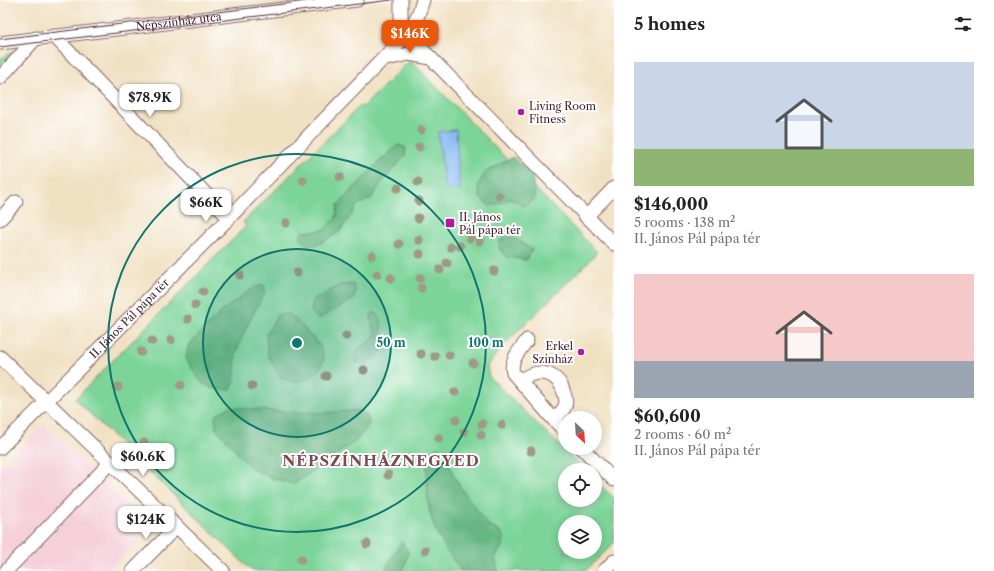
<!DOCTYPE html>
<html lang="en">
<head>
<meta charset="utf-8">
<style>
	:root { --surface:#fff; --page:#f2f2f2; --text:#202124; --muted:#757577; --accent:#ea580c }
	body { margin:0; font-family:"Libre Caslon Text",serif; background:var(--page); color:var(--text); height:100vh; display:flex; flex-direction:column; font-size:15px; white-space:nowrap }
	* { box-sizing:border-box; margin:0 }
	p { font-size:13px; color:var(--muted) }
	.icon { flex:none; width:22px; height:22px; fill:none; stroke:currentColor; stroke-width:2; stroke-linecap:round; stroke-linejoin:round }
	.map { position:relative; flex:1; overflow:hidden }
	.panel { display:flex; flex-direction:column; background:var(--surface); width:380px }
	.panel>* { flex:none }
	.needle { width:26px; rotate:155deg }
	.fabs { position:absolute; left:558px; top:411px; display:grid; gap:8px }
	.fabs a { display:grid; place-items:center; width:44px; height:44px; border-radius:50%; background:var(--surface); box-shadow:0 2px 10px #0003; font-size:20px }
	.price { position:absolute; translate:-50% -34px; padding:0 9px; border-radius:8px; background:#fff; color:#222; font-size:13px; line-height:26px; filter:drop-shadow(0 1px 2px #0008) }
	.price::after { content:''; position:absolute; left:50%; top:24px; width:12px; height:9px; margin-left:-6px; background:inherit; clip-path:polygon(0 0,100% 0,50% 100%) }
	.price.active { background:var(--accent); color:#fff }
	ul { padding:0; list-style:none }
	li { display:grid; align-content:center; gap:8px; height:212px; padding:0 20px }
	li span { display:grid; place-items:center; height:124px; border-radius:0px; color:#555 }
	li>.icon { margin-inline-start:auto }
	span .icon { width:72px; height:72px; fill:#fffc; stroke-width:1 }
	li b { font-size:17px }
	h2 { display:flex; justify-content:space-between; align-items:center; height:48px; padding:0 20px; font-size:17px }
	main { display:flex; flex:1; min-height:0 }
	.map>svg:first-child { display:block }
</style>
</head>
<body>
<main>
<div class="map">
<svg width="614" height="571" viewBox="0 0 614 571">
	<rect width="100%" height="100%" fill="#fff"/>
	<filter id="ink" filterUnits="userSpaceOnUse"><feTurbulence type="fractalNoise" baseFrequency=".025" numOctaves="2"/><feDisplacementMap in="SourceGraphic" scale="8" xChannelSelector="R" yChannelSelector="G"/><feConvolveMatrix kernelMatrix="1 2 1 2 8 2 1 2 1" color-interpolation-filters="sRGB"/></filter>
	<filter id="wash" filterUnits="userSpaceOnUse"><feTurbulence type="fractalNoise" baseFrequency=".012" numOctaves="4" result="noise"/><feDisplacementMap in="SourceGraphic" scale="16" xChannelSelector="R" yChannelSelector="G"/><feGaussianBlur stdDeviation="0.9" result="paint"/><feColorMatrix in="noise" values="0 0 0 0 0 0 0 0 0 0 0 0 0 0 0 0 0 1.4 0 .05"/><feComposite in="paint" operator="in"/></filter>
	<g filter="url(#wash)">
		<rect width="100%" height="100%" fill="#f1e1c3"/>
		<path fill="#f5cfda" d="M44 424 71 450 150 528 107 571H0V468Z"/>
		<g fill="#7cd499" stroke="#637a62" fill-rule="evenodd">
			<path d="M23 46 0 72V59Z"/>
			<path d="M410 60 597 252 592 258 507 342 487 366 489 377 585 470H565V500H595V480L614 498V543L585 571H252L75 399 246 226 243 222 360 106 363 107ZM565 522H595V552H565Z"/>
		</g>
		<g fill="#65b681" stroke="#586a56">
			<path d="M398 145 406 148 405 156 382 182 371 199 357 205 352 214 339 232 319 244 307 245 300 238 302 232 324 230 336 218 338 205 378 163Z"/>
			<path d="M513 157 532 175 535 199 524 206 516 201 510 199 503 202 490 206 480 198 478 185 486 172Z"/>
			<path d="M508 237 518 240 532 250 526 260 506 257 499 248 500 240Z"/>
			<path d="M353 284 356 291 353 300 318 319 311 311 313 300 341 285Z"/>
			<path d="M264 285 265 290 264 295 260 301 242 337 236 353 234 384 230 390 211 388 201 382 186 359 188 346 222 311 255 287Z"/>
			<path d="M373 312 378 315 381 321 384 347 380 354 364 365 355 362 357 350 373 339 376 333C373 326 368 319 373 312Z"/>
			<path d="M278 314H290L300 324 320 346 324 359 320 368 309 379 293 382 280 377 268 355 266 335Z"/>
			<path d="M229 407 274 411 320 413 360 410 367 416 369 424 357 440 294 484 272 478 251 468 240 456 227 440 216 429 215 416Z"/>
			<path d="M437 446 444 452 456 480 463 491 488 525 503 534V544L495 558 498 571H461C450 556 439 540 433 523 426 505 427 478 427 458Z"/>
			<path d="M402 542 408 552 405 566 402 571H385L393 555Z"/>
		</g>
		<path fill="#86b9f3" stroke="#686c8f" d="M456 130 460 189 445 190 438 132Z"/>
	</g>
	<g filter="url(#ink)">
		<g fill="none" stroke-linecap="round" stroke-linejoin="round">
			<defs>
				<g id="minor">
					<path d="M401 0V19L407 34 614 244"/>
					<path d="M54 36 229 218"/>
					<path id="s1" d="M0 43 357 0"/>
					<path d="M382 60 409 54 431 58"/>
					<path d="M0 78 36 38"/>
					<path d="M586 217 614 188"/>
					<path d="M0 219 16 202"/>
					<path d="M527 340C520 350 509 361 513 373L554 420 565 431"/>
					<path d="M0 357 223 571"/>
					<path d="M520 381C523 379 527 376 530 375 546 369 560 377 564 393 566 398 567 403 564 408 562 412 557 417 554 420"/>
					<path id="s2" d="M0 448 229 218 407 34 418 15 423 0"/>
					<path d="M582 448 614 480"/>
					<path d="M6 571 110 463"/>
					<path d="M133 571 177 526"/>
					<path d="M604 571 614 561"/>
				</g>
			</defs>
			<use href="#minor" stroke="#846360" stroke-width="15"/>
			<use href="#minor" stroke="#fff" stroke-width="13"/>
			<g stroke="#4a1f2b" stroke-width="1">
				<path d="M0 39 315 0"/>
				<path d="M0 47 392 0"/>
			</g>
		</g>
		<g fill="#9f9985">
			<circle cx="421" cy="130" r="4.5"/>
			<circle cx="419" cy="147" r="4.5"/>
			<circle cx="340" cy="177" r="4.5"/>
			<circle cx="303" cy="180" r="4.5"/>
			<circle cx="418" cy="182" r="4.5"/>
			<circle cx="398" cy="188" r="4.5"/>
			<circle cx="499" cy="196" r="4.5"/>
			<circle cx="419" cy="201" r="4.5"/>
			<circle cx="418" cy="218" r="4.5"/>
			<circle cx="286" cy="223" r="4.5"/>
			<circle cx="470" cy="238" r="4.5"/>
			<circle cx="419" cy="240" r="4.5"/>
			<circle cx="480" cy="241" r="4.5"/>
			<circle cx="399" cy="244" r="4.5"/>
			<circle cx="460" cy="246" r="4.5"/>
			<circle cx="451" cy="247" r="4.5"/>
			<circle cx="420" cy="254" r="4.5"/>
			<circle cx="372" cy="255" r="4.5"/>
			<circle cx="447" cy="263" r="4.5"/>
			<circle cx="440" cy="270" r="4.5"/>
			<circle cx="494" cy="271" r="4.5"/>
			<circle cx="297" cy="273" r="4.5"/>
			<circle cx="377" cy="274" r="4.5"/>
			<circle cx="240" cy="275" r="4.5"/>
			<circle cx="391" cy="278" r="4.5"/>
			<circle cx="420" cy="278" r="4.5"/>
			<circle cx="421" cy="288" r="4.5"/>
			<circle cx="203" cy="292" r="4.5"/>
			<circle cx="195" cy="305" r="4.5"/>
			<circle cx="188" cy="319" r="4.5"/>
			<circle cx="346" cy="336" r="4.5"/>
			<circle cx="171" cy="340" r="4.5"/>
			<circle cx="152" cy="341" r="4.5"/>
			<circle cx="141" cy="352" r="4.5"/>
			<circle cx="421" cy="354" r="4.5"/>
			<circle cx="449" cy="355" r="4.5"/>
			<circle cx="435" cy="356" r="4.5"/>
			<circle cx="473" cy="363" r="4.5"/>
			<circle cx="364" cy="370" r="4.5"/>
			<circle cx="326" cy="376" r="4.5"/>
			<circle cx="181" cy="385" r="4.5"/>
			<circle cx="252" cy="386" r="4.5"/>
			<circle cx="118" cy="387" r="4.5"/>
			<circle cx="455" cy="392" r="4.5"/>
			<circle cx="456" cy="420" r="4.5"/>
			<circle cx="482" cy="424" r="4.5"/>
			<circle cx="502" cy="425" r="4.5"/>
			<circle cx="464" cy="432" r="4.5"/>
			<circle cx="481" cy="435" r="4.5"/>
			<circle cx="439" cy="438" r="4.5"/>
			<circle cx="144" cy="443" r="4.5"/>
			<circle cx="531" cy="451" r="4.5"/>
			<circle cx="388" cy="475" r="4.5"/>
			<circle cx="367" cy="544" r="4.5"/>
			<circle cx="425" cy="550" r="4.5"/>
			<circle cx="301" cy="559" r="4.5"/>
		</g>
	</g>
	<circle cx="297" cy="343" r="94" fill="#0f766e" fill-opacity=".12"/>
	<g fill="none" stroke="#0f766e" stroke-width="2">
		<circle cx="297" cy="343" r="94"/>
		<circle cx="297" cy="343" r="189"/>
	</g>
	<g fill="#b5179e" stroke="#fff" stroke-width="1.5">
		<circle cx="521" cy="112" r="4"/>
		<rect x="445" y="218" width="10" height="10" rx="2"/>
		<circle cx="581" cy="352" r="4"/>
	</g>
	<g text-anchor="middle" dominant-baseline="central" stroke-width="4" stroke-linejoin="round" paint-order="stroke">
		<g font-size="11" fill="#4a1f2b" stroke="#fff">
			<text stroke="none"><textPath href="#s1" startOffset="180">Népszínház utca</textPath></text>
			<text stroke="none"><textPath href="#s2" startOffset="183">II. János Pál pápa tér</textPath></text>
		</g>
		<g font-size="11" fill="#4a1f2b" stroke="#fff" text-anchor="start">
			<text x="529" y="106">Living Room<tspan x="529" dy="13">Fitness</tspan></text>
			<text x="459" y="217">II. János<tspan x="459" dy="13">Pál pápa tér</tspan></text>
			<text x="573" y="346" text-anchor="end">Erkel<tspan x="573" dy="13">Színház</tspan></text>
		</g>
		<g font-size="15" font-weight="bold" letter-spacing="1" fill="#7d4a51" stroke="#fff">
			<text x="381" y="460">NÉPSZÍNHÁZNEGYED</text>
		</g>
	</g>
	<circle cx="297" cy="343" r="6" fill="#0f766e" stroke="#fff" stroke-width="2"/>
	<g font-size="12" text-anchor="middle" font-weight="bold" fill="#0f766e" stroke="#fff" stroke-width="4" stroke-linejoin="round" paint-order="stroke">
		<text x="391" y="347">50 m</text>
		<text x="486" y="347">100 m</text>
	</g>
</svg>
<div class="fabs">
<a><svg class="needle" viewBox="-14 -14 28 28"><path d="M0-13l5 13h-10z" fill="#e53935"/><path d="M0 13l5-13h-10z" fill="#757577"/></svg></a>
<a><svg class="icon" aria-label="locate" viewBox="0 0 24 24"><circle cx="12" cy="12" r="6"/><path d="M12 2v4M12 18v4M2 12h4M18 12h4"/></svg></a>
<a><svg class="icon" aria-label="layers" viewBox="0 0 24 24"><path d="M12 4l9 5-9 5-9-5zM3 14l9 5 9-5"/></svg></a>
</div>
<b class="price active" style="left:410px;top:54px">$146K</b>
<b class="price" style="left:150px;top:118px">$78.9K</b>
<b class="price" style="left:206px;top:223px">$66K</b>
<b class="price" style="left:143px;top:477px">$60.6K</b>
<b class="price" style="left:146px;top:540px">$124K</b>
</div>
<section class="panel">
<h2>5 homes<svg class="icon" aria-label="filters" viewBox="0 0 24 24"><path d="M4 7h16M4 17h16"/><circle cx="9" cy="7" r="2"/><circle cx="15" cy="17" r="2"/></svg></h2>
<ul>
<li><span style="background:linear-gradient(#c9d6e8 70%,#8fb573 0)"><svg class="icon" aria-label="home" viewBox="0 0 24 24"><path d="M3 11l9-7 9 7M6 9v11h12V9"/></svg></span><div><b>$146,000</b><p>5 rooms · 138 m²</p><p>II. János Pál pápa tér</p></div></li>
<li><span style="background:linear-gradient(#f6c9c9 70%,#9aa5b1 0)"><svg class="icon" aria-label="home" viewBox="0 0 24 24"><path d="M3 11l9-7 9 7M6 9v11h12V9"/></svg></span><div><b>$60,600</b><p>2 rooms · 60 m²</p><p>II. János Pál pápa tér</p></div></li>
</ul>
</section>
</main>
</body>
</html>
